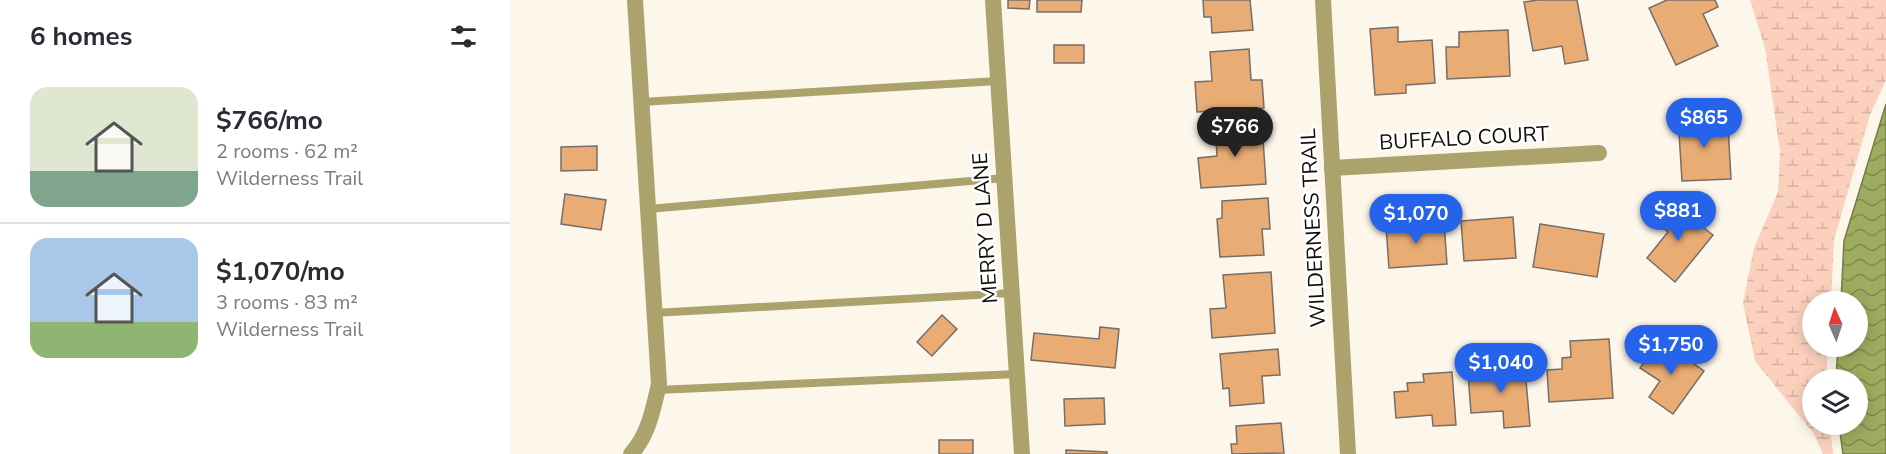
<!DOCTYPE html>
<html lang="en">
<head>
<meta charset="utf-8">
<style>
	:root { --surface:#fff; --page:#f7f7f7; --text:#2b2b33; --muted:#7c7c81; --line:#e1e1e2; --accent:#2563eb }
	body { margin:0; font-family:"Nunito Sans",sans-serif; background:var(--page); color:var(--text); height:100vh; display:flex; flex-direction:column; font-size:22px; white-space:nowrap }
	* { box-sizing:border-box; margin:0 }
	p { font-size:20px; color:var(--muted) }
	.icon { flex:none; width:33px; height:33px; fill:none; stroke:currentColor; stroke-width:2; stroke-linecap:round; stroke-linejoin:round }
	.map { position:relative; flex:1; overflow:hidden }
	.details { display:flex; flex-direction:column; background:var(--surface); width:510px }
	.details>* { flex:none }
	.needle { width:39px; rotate:357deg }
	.controls { position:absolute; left:1292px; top:291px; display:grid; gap:12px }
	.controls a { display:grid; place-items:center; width:66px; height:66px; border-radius:50%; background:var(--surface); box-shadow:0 3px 15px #0003; font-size:30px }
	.price { position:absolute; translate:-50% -51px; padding:0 14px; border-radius:21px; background:var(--accent); color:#fff; font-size:20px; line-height:39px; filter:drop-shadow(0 2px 3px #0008) }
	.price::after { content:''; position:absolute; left:50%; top:36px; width:18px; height:14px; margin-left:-9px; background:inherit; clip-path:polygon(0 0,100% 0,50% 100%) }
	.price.active { background:#222; color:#fff }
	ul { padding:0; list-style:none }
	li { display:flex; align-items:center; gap:18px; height:150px; padding:0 30px }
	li+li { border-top:2px solid var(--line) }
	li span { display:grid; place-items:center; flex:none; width:168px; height:120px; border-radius:18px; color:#555 }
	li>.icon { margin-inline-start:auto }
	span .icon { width:72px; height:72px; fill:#fffc; stroke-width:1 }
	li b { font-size:26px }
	h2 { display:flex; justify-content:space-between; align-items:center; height:72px; padding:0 30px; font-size:26px }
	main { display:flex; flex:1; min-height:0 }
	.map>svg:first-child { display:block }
</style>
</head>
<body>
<main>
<section class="details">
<h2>6 homes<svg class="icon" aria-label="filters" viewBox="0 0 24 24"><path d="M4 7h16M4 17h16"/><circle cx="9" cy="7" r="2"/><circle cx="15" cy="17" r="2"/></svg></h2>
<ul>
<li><span style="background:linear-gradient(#dfe7d0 70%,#7fa58c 0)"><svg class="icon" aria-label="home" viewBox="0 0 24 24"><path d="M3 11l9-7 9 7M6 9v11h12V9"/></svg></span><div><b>$766/mo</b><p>2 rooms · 62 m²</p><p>Wilderness Trail</p></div></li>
<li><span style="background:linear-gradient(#a9c7e8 70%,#8fb573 0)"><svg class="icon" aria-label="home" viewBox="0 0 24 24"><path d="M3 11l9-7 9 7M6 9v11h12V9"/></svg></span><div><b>$1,070/mo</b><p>3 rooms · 83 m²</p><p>Wilderness Trail</p></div></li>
</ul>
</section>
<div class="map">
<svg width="1376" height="454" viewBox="0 0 1376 454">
	<defs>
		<pattern id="wetland-marsh" width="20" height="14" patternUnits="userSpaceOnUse" patternTransform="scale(1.5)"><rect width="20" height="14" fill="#fbd1be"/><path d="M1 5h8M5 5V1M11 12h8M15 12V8" fill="none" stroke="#d6b2a2"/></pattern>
		<pattern id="water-waves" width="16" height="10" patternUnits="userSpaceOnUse" patternTransform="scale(1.5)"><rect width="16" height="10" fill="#9eac5f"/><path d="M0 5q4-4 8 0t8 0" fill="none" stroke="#7f8a4d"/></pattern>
	</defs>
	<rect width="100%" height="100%" fill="#fdf6ea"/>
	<path fill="url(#wetland-marsh)" d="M1240 0H1376V80L1360 115 1324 240 1321 301 1302 302V346L1318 347 1316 379 1302 380V424L1320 425 1323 454H1313L1304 434 1245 361 1233 303 1244 248 1268 192 1270 151 1255 48Z"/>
	<path fill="url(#water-waves)" stroke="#737d46" stroke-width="1.5" d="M1376 104V454H1333L1329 425 1347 424V380L1326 379 1328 347 1347 346V302L1331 301 1334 241Z"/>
	<g fill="#e9ac74" stroke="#786e66" stroke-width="1.5">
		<path d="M498 0H520L519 9 498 8Z"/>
		<path d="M527 0H572L571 12H527Z"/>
		<path d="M693 0H740L743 30 702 33 701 17H694Z"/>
		<path d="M1028 0H1067L1078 60 1055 64 1052 46 1023 51 1014 2Z"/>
		<path d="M1157 0H1205L1208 7 1193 14 1208 46 1166 65 1139 8Z"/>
		<path d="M888 27V42L922 40 925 83 896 85V93L865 95 860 29Z"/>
		<path d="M998 30 1000 76 937 79 936 47H949V32Z"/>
		<rect x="544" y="45" width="30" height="18"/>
		<path d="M739 49 741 80H752L754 108 687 112 685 82 702 81 700 52Z"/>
		<path d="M1205 114V126L1218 125 1221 179 1172 181 1168 116Z"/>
		<path d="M752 123 756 184 691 188 688 158 707 156 705 125Z"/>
		<path d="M87 146V170L51 171V147Z"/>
		<path d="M55 194 96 200 91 230 51 224Z"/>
		<path d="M758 198 760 229H752L754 255 710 257 707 219 712 218V201Z"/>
		<path d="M1160 201 1203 235 1165 282 1137 258 1158 232 1144 221Z"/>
		<path d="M1003 217 1006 258 954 261 951 221Z"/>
		<path d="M934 222 937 264 879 268 876 226Z"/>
		<path d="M1030 224 1094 234 1087 277 1023 267Z"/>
		<path d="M761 272 765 333 702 338 700 309 716 308 713 275Z"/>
		<path d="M432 315 447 329 422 356 407 342Z"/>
		<path d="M590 327 609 329 605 368 521 360 524 333 589 339Z"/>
		<path d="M1099 339 1103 398 1039 402 1037 370 1052 369V358L1061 357 1060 341Z"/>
		<path d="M1150 340 1194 371 1163 414 1139 397 1150 381 1130 368Z"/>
		<path d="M768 349 770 375 752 376 754 403 720 406 719 388 713 389 710 354Z"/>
		<path d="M994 361V371L1015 369 1020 426 994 428 993 411 961 413 958 373 979 371 978 362Z"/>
		<path d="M942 372 946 425 923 426 922 415 886 418 884 392 898 391 897 383 914 382 913 374Z"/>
		<path d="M594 398 595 424 555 426 554 399Z"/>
		<path d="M771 423 774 453 722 454 721 444H727L726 426Z"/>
		<rect x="429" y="440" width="34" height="14"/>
		<path d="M556 450 597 452V454H556Z"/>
	</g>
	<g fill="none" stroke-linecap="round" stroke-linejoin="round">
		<g stroke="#aba26c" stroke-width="8">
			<path d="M131 102 488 81"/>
			<path d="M138 209 495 178"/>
			<path d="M144 313 502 293"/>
			<path d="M147 390 507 374"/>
		</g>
		<g stroke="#aba26c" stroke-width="16">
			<path d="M483 0 512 454"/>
			<path d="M813 0 838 454"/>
			<path d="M822 168 1089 153"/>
			<path d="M121 454C139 434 143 409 149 384L125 0"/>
		</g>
	</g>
	<g text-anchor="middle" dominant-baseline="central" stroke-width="5" stroke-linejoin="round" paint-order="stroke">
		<g font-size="21" fill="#100e0a" stroke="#fff">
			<text transform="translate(954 138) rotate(-3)">BUFFALO COURT</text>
			<text transform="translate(475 228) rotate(-94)">MERRY D LANE</text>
			<text transform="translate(803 228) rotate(-93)">WILDERNESS TRAIL</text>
		</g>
	</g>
</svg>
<div class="controls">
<a><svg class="needle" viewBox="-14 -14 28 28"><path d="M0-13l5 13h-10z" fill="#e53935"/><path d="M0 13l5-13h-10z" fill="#7c7c81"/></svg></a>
<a><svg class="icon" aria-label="layers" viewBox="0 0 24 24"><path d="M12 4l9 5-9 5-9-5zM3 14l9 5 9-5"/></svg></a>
</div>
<b class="price" style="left:1194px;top:149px">$865</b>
<b class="price active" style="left:725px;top:158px">$766</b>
<b class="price" style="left:1168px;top:242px">$881</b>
<b class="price" style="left:906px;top:245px">$1,070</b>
<b class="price" style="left:1161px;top:376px">$1,750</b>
<b class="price" style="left:991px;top:394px">$1,040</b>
</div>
</main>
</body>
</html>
